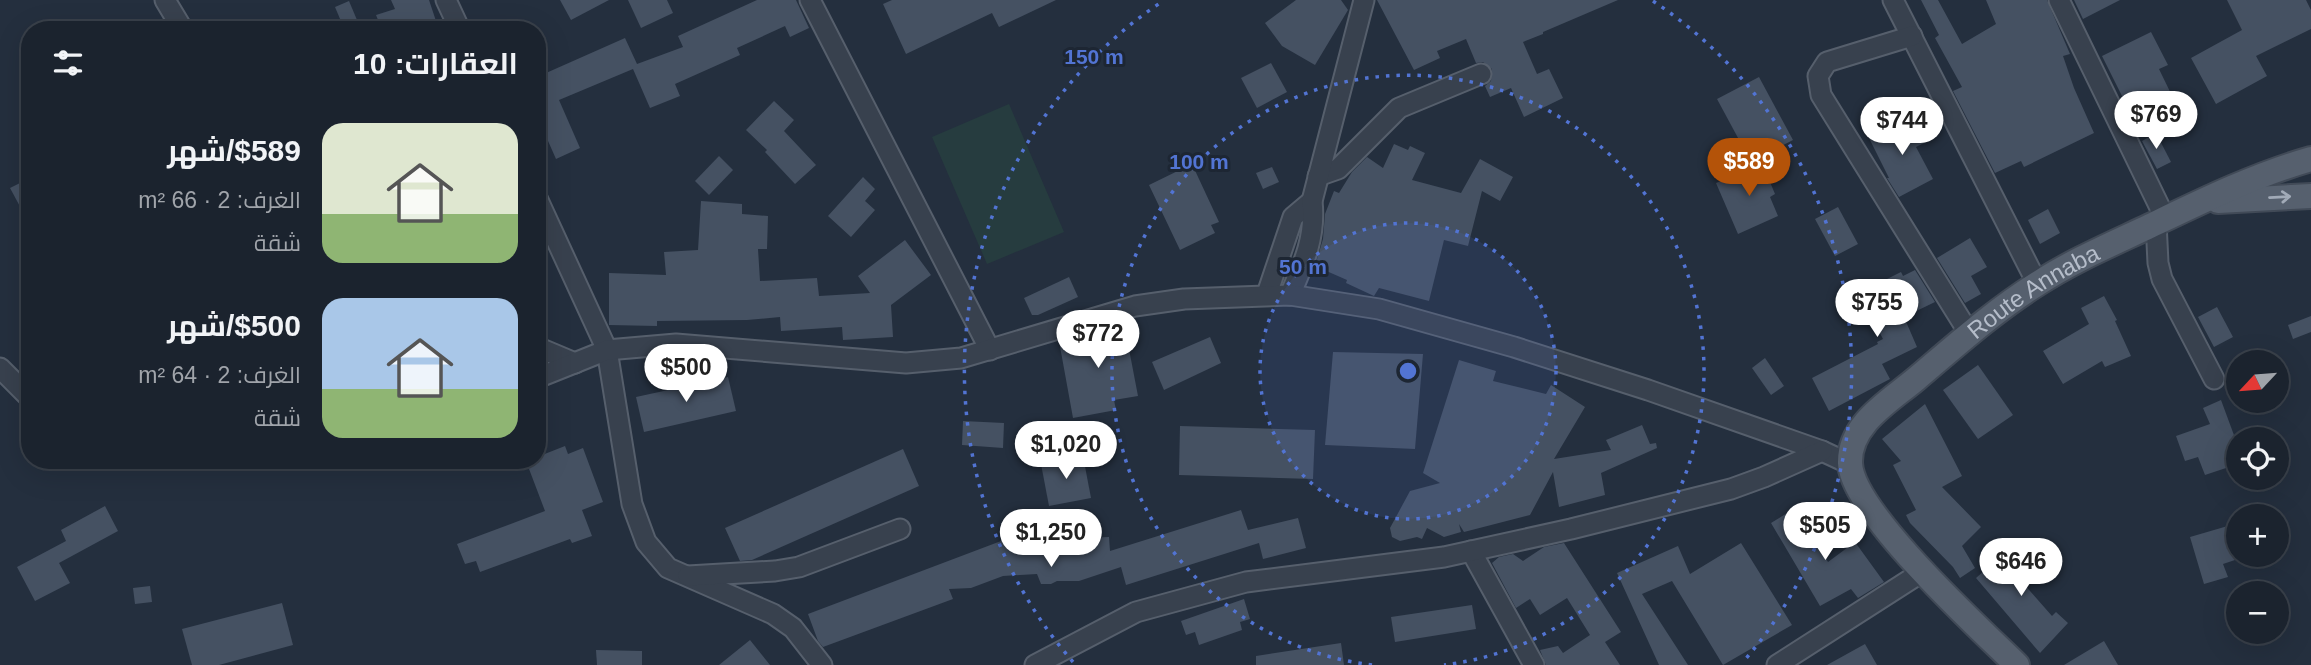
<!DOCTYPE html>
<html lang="ar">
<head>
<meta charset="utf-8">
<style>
	:root { --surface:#1b232e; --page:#282f3a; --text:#f1f3f6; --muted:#a0a4aa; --line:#39404a; --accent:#b45309 }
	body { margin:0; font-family:Helvetica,Cairo,sans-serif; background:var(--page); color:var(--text); direction:rtl; height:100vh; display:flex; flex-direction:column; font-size:26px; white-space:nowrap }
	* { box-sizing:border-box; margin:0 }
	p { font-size:23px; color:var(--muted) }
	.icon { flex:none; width:38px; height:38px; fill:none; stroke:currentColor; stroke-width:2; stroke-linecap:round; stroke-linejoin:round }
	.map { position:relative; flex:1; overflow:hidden; direction:ltr }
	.details { position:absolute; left:21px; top:21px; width:525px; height:448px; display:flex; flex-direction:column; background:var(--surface); border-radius:28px; box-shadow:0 7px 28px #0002,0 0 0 2px var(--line); direction:rtl }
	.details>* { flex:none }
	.needle { width:46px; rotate:244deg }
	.tools { position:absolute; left:2226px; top:350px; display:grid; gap:14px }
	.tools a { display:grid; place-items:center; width:63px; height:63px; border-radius:50%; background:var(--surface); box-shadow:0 7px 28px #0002,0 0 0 2px var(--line); font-size:35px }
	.price { position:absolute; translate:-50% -60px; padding:0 16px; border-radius:24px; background:#fff; color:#222; font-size:23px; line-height:46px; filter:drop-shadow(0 2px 4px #0008) }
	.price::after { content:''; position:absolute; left:50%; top:42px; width:21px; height:16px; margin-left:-10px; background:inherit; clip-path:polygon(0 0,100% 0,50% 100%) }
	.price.active { background:var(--accent); color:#fff }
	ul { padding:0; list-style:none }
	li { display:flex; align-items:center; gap:21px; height:175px; padding:0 28px }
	li span { display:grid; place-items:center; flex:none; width:196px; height:140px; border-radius:21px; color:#555 }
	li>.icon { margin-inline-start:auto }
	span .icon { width:84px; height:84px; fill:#fffc; stroke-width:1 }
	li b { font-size:30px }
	h2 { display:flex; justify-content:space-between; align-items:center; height:84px; padding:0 28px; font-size:30px }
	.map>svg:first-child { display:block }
</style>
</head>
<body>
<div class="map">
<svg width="2311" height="665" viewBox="0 0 2311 665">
	<rect width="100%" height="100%" fill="#242f3e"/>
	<path fill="#263c3f" d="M1009 104 1064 232 987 264 932 137Z"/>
	<g fill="#455162">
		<path d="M391 0H429L439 30H382L376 15 395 9Z"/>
		<path d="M560 0H609L571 20Z"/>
		<path d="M628 0H667L673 13 641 28Z"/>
		<path d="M757 0H796L809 28 790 37 785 26 737 48 740 55 675 84 680 96 650 108 633 69 559 100 580 148 556 159 537 116V77L625 38 637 64 683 47 678 36Z"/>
		<path d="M892 0H1056L999 27 992 13 906 54 883 4Z"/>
		<path d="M1296 0H1341L1348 10 1315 65 1282 46 1265 23Z"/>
		<path d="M1377 0H1618L1543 32V34L1523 42 1537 74 1549 69 1563 98 1524 117 1511 88 1490 97 1485 86 1491 81 1492 69 1483 62 1476 63 1466 39 1437 51 1440 58 1414 70Z"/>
		<path d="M1921 0H1938L1962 44 1996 24 1986 0H2047L2070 54 2063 56 2074 88 2094 133 2024 167 2021 161 1995 173 1953 91 1962 87 1935 38 1939 35Z"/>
		<path d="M2074 0H2120L2083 19Z"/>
		<path d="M2227 0H2306L2311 10V29L2256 56 2267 76 2216 104 2191 58 2242 30Z"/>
		<path d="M349 1 357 20 343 26 335 7Z"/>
		<path d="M2151 32 2168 65 2159 69 2176 104 2136 124 2102 56Z"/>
		<path d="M1271 63 1287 92 1257 108 1241 78Z"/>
		<path d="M1759 77 1793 140 1751 162 1717 99Z"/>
		<path d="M774 101 794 120 784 131 816 165 795 184 765 152 767 150 746 130Z"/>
		<path d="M1910 117 1924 143 1916 147 1933 179 1899 197 1887 178H1889L1869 138Z"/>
		<path d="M2156 133 2171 162 2157 169 2142 141Z"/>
		<path d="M1394 144 1408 150 1410 146 1425 153 1412 180 1461 193 1480 159 1513 177 1500 201 1482 191 1468 246 1444 240 1429 301 1379 288 1374 296 1346 283 1347 280 1315 266 1323 239 1325 214 1334 191 1339 193 1352 172 1367 157 1383 168Z"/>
		<path d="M719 156 733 170 709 195 695 181Z"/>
		<path d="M1762 163 1775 194 1770 197 1778 216 1738 234 1716 183Z"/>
		<path d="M1192 164 1219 222 1211 225 1215 233 1180 250 1149 185Z"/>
		<path d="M1272 167 1279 182 1263 189 1256 173Z"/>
		<path d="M863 177 875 189 865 201 875 210 851 237 828 216Z"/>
		<path d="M30 178V225L10 188Z"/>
		<path d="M701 201 742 204V214L768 216 767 249H758L760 281 817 278 819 296 870 293 858 276 905 240 931 275 891 305 893 337 843 340 842 327 781 331 780 317 747 320 657 321V326L609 325V273L666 275 664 252 698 250Z"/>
		<path d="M1838 207 1858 244 1835 256 1815 219Z"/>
		<path d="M2048 209 2060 233 2040 244 2028 220Z"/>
		<path d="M1970 238 1987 267 1971 276 1981 294 1965 303 1937 258Z"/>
		<path d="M1915 270 1935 302 1904 317 1917 347 1882 364 1890 379 1829 411 1812 378 1878 344 1877 342 1883 339 1859 293 1901 272 1903 276Z"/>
		<path d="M1069 277 1078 297 1038 315H1032L1024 298Z"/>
		<path d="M2104 296 2117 320 2115 321 2131 356 2105 367 2102 361 2063 384 2043 351 2089 324 2081 308Z"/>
		<path d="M2217 307 2233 337 2214 347 2198 317Z"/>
		<path d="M2311 316V332L2293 339 2288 325Z"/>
		<path d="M1124 323 1138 396 1114 400 1116 410 1073 418 1059 341Z"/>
		<path d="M1210 337 1221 363 1164 390 1152 362Z"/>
		<path d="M1333 352 1423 354 1415 449 1325 445Z"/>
		<path d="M1765 358 1784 386 1771 395 1752 368Z"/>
		<path d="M1459 360 1496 371 1493 381 1546 394 1551 385 1585 407 1554 459 1611 450 1606 440 1642 425 1650 444 1656 443 1657 448 1601 473 1605 495 1559 507 1553 472 1530 515 1464 532 1459 524 1461 532 1444 537 1427 528 1422 539 1417 537 1400 541 1392 537 1390 528 1410 491 1440 483 1423 473Z"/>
		<path d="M1978 365 2013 415 1978 439 1943 390Z"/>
		<path d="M728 377 736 411 644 432 636 397Z"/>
		<path d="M2221 400 2238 446V464L2205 475 2198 457 2185 461 2176 436 2210 424 2203 408Z"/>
		<path d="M1925 404 1962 476 1942 487 1981 527 1962 546 1975 568 1960 578 1953 567 1910 523 1906 515 1916 510 1893 465 1901 461 1882 439Z"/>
		<path d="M963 421 1004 423 1003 448 962 445Z"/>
		<path d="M1180 426 1315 430 1313 479 1179 475Z"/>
		<path d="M565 446 568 454 583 448 603 502 582 510 592 536 572 543 570 539 480 572 476 561 465 564 457 544 545 511 526 461 537 460V457Z"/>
		<path d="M903 449 919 486 752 560 740 561 725 528Z"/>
		<path d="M1083 456 1091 498 1049 506 1041 464Z"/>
		<path d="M105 506 118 531 59 563 70 583 35 601 17 567 66 541 61 530Z"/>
		<path d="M1795 508 1828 562 1855 542 1884 582 1858 598 1851 589 1820 606 1771 523Z"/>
		<path d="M1241 510 1248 530 1298 518 1306 548 1263 559 1259 543 1126 585 1121 567 1079 581H1057L1051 584H1041L1037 574 1003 576 971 588 949 589 953 599 823 647 818 641 808 614 1009 538 1029 537 1035 555 1079 538 1109 537 1110 551Z"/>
		<path d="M2238 523V559L2223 564 2228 577 2204 584 2190 537Z"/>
		<path d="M1564 543 1621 632 1605 642 1620 665H1546L1540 650 1558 646 1563 653 1590 635 1567 598 1540 615 1530 599 1516 608 1492 563 1499 557 1513 554 1523 561 1544 547Z"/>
		<path d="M1741 543 1792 625 1723 665 1672 581 1642 594 1688 665H1659L1617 573 1678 546 1690 574Z"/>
		<path d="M2014 544 2037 571 2023 583 2052 616 2056 612 2068 623 2040 653 1976 578Z"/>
		<path d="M150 586 152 602 135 604 133 588Z"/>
		<path d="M1244 599 1250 619 1240 622 1242 630 1199 645 1195 632 1186 635 1181 621Z"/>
		<path d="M282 603 293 645 219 665H192L182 629Z"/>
		<path d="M1472 605 1476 629 1395 642 1391 617Z"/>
		<path d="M750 640 770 665H719Z"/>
		<path d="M2104 641 2118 665H2064Z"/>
		<path d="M1341 643 1344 665H1256V656Z"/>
		<path d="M1865 644 1877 665H1827Z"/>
		<path d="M596 650 642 651V665H597Z"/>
	</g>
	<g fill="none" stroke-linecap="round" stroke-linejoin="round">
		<defs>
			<g id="minor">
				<path d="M165 0 183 30"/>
				<path d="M446 0 460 30"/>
				<path d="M810 0 990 350"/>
				<path d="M1893 0 2037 283"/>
				<path d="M2059 0 2165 218"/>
				<path d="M1912 36 1827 62 1818 76 1821 95 1969 333"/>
				<path d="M1318 176 1338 169 1399 108 1481 74"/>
				<path d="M537 198 607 350 632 504 646 542 668 568 773 614 793 628 822 665"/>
				<path d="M2156 222 2158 263 2162 279 2214 379"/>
				<path d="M1267 294 1293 217 1312 201"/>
				<path d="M1290 295C1304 263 1316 236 1312 201L1364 0"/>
				<path d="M537 347 575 363"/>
				<path d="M0 368 30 398"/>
				<path d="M537 378 607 350 676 344 906 363 961 358 1135 306 1184 299 1290 295 1379 309 1514 347 1648 390 1822 451 1850 464"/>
				<path d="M1471 551 1534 665"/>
				<path d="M688 576 775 571 799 567 900 529"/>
				<path d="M1035 665 1136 612 1246 582 1444 557 1571 529 1731 489 1764 477 1822 451"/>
				<path d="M1777 665 1922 572"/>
			</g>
			<g id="major">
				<path d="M2218 201 2311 196"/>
				<path id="s1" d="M2017 665C1979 628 1852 512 1850 463 1849 424 1890 401 1916 379 1955 346 1994 311 2037 284 2072 261 2112 244 2150 226 2202 201 2255 175 2311 159"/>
			</g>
		</defs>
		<use href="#minor" stroke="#565f6c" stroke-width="23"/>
		<use href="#major" stroke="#414a57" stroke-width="28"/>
		<use href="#minor" stroke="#38414e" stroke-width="19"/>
		<use href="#major" stroke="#56606e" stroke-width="24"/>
	</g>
	<defs><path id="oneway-shaft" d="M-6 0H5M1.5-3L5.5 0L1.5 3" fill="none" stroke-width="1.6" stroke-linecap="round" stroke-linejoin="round" transform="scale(1.75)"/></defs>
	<use stroke="#a1aab7" href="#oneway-shaft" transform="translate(2280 197) rotate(-3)"/>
	<circle cx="1408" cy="371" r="148" fill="#5274d3" fill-opacity=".12"/>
	<g fill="none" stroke="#5274d3" stroke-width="3.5" stroke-dasharray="3.5 7">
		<circle cx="1408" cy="371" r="148"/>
		<path d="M1372 665A296 296 0 1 1 1444 665"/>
		<path d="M1073 662A444 444 0 0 1 1163 1M1653 1A444 444 0 0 1 1743 662"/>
	</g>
	<g text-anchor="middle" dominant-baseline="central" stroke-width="6" stroke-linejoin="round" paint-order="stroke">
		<g font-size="24" fill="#b4bcc9" stroke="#1d2633">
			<text stroke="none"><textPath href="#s1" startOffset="523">Route Annaba</textPath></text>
		</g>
	</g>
	<circle cx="1408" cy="371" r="10" fill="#5274d3" stroke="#1d2633" stroke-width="3.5"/>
	<g font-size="21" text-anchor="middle" font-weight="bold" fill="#5274d3" stroke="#1d2633" stroke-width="6" stroke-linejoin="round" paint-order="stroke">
		<text x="1094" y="64">150 m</text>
		<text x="1199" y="169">100 m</text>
		<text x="1303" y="274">50 m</text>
	</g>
</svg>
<div class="tools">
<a><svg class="needle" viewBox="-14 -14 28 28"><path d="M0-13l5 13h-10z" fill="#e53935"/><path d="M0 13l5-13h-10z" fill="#a0a4aa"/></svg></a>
<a><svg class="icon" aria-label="locate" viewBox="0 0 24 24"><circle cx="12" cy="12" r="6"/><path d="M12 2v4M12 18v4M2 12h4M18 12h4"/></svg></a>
<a>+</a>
<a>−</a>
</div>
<b class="price" style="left:2156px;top:151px">$769</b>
<b class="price" style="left:1902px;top:157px">$744</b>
<b class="price active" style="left:1749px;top:198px">$589</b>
<b class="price" style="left:1877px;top:339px">$755</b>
<b class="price" style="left:1098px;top:370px">$772</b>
<b class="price" style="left:686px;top:404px">$500</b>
<b class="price" style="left:1066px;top:481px">$1,020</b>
<b class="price" style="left:1825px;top:562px">$505</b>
<b class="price" style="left:1051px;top:569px">$1,250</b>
<b class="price" style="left:2021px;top:598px">$646</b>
<section class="details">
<h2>العقارات: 10<svg class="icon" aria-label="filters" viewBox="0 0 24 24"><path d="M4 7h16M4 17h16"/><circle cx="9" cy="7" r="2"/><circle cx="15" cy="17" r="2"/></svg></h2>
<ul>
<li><span style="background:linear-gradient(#dfe7d0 65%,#8fb573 0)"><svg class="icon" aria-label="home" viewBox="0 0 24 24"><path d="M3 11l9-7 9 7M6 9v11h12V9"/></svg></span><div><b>$589/شهر</b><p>الغرف: 2 · 66 m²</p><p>شقة</p></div></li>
<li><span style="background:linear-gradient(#a9c7e8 65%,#8fb573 0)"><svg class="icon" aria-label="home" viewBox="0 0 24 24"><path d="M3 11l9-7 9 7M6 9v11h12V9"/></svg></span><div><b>$500/شهر</b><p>الغرف: 2 · 64 m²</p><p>شقة</p></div></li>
</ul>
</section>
</div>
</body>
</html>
